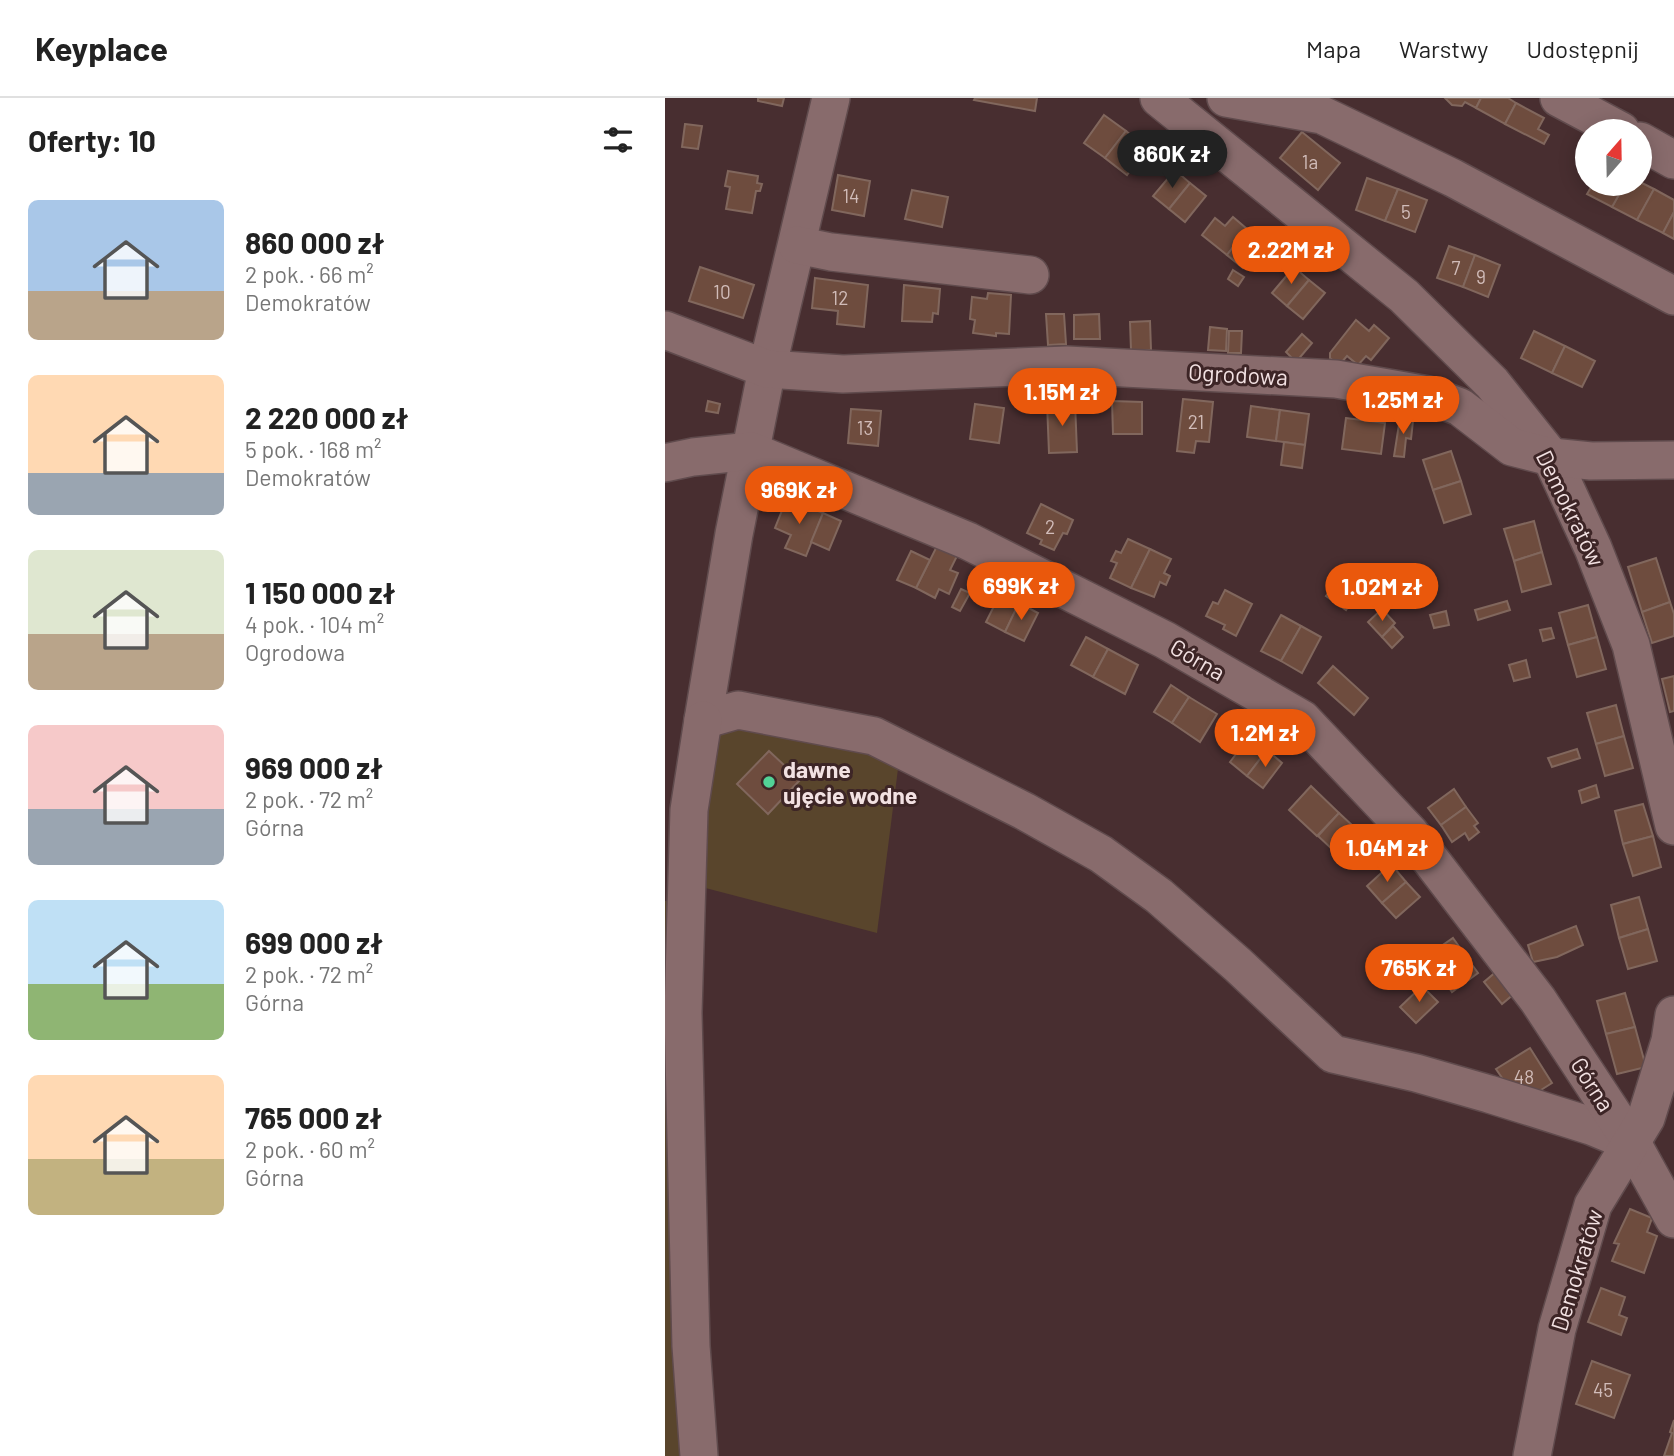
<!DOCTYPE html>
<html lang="pl">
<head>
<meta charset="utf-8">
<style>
	:root { --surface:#fff; --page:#f6f6f6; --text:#222; --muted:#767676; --line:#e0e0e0; --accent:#ea580c }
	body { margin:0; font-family:Barlow,sans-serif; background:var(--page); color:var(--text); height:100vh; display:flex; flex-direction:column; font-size:26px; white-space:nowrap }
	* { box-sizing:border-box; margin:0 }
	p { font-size:23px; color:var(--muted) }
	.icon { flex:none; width:38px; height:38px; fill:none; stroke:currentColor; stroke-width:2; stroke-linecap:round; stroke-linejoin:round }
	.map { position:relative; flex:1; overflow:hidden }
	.panel { display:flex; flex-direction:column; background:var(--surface); width:665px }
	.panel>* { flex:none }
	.needle { width:46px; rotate:20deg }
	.buttons { position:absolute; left:910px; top:21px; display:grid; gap:14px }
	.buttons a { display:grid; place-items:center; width:77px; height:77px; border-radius:50%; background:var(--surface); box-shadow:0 4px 18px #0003; font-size:35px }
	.price { position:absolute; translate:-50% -60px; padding:0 16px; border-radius:24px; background:var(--accent); color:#fff; font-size:23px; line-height:46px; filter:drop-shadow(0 2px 4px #0008) }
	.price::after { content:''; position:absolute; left:50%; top:42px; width:21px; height:16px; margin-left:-10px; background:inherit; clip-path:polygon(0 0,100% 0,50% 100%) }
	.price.on { background:#222; color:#fff }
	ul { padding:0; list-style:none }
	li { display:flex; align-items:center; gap:21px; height:175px; padding:0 28px }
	li span { display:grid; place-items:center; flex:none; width:196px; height:140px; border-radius:10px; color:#555 }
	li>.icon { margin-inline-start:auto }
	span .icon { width:84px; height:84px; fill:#fffc; stroke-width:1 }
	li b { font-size:30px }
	h2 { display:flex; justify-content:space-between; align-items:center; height:84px; padding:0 28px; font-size:30px }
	header { display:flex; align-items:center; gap:42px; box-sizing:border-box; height:98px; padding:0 35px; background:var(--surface); border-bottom:2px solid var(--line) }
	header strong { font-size:33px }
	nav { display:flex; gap:38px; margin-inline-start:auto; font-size:24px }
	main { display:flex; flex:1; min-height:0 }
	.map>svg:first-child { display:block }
</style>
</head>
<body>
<header>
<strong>Keyplace</strong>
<nav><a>Mapa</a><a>Warstwy</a><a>Udostępnij</a></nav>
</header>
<main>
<section class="panel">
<h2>Oferty: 10<svg class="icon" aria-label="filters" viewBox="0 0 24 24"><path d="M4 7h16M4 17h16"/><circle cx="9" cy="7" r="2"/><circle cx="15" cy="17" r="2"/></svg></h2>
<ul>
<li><span style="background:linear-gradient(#a9c7e8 65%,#b9a48a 0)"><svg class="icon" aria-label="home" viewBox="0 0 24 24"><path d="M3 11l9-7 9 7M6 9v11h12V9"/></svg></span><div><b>860 000 zł</b><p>2 pok. · 66 m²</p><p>Demokratów</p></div></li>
<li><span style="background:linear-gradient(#ffd9b3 70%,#9aa5b1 0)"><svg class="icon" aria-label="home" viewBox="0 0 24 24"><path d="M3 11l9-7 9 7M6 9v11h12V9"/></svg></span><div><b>2 220 000 zł</b><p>5 pok. · 168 m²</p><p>Demokratów</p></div></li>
<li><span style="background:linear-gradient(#dfe7d0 60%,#b9a48a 0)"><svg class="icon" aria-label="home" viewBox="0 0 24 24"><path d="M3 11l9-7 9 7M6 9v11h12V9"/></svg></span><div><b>1 150 000 zł</b><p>4 pok. · 104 m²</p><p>Ogrodowa</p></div></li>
<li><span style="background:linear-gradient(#f6c9c9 60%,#9aa5b1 0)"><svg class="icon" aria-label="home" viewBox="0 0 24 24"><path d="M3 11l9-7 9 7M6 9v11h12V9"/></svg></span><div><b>969 000 zł</b><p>2 pok. · 72 m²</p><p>Górna</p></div></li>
<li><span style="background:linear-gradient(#bfe0f5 60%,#8fb573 0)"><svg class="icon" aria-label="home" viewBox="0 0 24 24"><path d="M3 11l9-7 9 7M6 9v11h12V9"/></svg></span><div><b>699 000 zł</b><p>2 pok. · 72 m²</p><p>Górna</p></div></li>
<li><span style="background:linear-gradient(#ffd9b3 60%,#c2b280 0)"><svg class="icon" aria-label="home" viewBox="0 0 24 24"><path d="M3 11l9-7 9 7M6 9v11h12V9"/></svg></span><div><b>765 000 zł</b><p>2 pok. · 60 m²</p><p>Górna</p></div></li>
</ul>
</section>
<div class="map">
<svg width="1009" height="1358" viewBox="0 0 1009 1358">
	<rect width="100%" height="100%" fill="#482e30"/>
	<g fill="#59452c">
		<path d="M74 620 235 655 212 835 29 787 43 627Z"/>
		<path d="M0 803H9L23 1358H0Z"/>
	</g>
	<g fill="#6e4c3e" stroke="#81675d" stroke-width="2">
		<path d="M93 0H119L117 8 93 3Z"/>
		<path d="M310 0H372L370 13 309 2Z"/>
		<path d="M780 0H816L811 10 800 4 797 8 787 7Z"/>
		<path d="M816 0H843L851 5 840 26 811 10Z"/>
		<path d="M851 5 879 20 873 31 884 37 879 46 840 26Z"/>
		<path d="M439 17 461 33 440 60 419 45Z"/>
		<path d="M20 26 37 28 33 51 17 49Z"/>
		<path d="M461 33 482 50 462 77 440 60Z"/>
		<path d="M637 34 675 65 653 92 615 60Z"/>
		<path d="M510 72 525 85 504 111 488 98Z"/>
		<path d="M63 73 93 78 92 85 97 86 95 93H91L87 115 61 111 65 89 60 88Z"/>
		<path d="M173 77 205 83 199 118 167 112Z"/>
		<path d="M702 80 733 91 720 123 691 112Z"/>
		<path d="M975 84 989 91 972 122 947 109 960 86H975Z"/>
		<path d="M525 85 541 98 520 124 504 111Z"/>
		<path d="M928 86H960L947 109 922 96Z"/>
		<path d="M733 91 762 102 750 134 720 123Z"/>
		<path d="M989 91 1009 102V114L998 135 972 122Z"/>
		<path d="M247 92 283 99 277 129 240 121Z"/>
		<path d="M1009 114V141L998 135Z"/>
		<path d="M568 119 582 131 562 157 537 137 550 120 560 128Z"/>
		<path d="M582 131 599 145 578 170 562 157Z"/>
		<path d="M784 148 810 157 798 189 772 180Z"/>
		<path d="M810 157 835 167 823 199 798 189Z"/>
		<path d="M35 169 89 187 78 220 24 203Z"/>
		<path d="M629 169 644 182 622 208 607 195Z"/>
		<path d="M568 172 579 179 573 188 563 181Z"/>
		<path d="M150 180 203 187 199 229 172 226 173 213 147 210Z"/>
		<path d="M644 182 660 195 638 221 622 208Z"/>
		<path d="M239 187 275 191 273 216 268 215 267 224 237 223Z"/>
		<path d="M323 195 346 197 344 236 331 235V238L308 235 310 222 305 221 307 199 322 201Z"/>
		<path d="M381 216H399L401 246 383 247Z"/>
		<path d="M434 216 435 241H409V217Z"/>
		<path d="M691 222 704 233 709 227 724 240 706 262 701 258 693 267 682 258 676 265H671L665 260V255Z"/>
		<path d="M485 223 486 252H466L465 224Z"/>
		<path d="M545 229 562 231 561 253 543 252Z"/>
		<path d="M564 233H577L576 255H563Z"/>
		<path d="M869 233 900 248 887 275 856 260Z"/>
		<path d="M637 236 647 245 631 264 621 254Z"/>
		<path d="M900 248 930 263 917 289 887 275Z"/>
		<path d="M518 301 548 304 544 344 531 343 529 355 512 353Z"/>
		<path d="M43 303 55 306 53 315 41 313Z"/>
		<path d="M447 303 477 304V336H448Z"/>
		<path d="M410 304 412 354 384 355 382 305Z"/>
		<path d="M310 306 339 310 334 345 305 341Z"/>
		<path d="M586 308 615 312 611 343 582 339Z"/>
		<path d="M186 311 216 313 213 348 183 345Z"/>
		<path d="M615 312 644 316 640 347 611 343Z"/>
		<path d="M681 320 720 325 716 356 677 351Z"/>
		<path d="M735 320 748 323 746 341 741 340 739 359 729 358Z"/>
		<path d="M619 344 640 347 637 370 616 367Z"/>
		<path d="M786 353 796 383 768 392 758 362Z"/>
		<path d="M796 383 806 416 779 425 768 392Z"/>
		<path d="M122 400 158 415 141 458 120 450 126 437 110 430Z"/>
		<path d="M376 406 408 422 402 436 398 435 389 452 375 446 377 442 362 435Z"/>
		<path d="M158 415 176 423 164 452 146 444Z"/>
		<path d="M869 423 877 454 849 463 839 431Z"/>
		<path d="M463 441 485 451 466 490 445 480 452 465 446 463 451 453 456 455Z"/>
		<path d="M275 442 295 452 285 472 293 475 284 496 274 491 270 500 251 490Z"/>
		<path d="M485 451 506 461 499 475 505 478 501 487 495 484 489 499 466 490Z"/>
		<path d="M246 453 265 462 251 490 232 482Z"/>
		<path d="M877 454 886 486 857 494 849 463Z"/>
		<path d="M991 460 1005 504 977 514 963 469Z"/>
		<path d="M668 489 687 503 681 512 661 498Z"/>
		<path d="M296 491 305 495 295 513 287 509Z"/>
		<path d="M560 492 587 506 571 538 558 531 560 527 541 518 548 504 553 506Z"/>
		<path d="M335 496 354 505 340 534 321 524Z"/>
		<path d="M842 503 845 512 813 522 810 512Z"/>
		<path d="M1005 504 1009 516V538L987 545 977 514Z"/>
		<path d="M354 505 373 515 359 543 340 534Z"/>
		<path d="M923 507 932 539 903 547 894 515Z"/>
		<path d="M717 511 730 525 717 539 703 524Z"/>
		<path d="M781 513 784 527 769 530 765 517Z"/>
		<path d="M616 517 636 528 616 563 596 553Z"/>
		<path d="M636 528 656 539 637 575 616 563Z"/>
		<path d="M728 528 738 539 727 550 717 539Z"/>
		<path d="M886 530 889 540 878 543 875 532Z"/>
		<path d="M421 539 443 551 428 579 406 567Z"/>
		<path d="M932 539 941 571 912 579 903 547Z"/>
		<path d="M443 551 473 567 460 596 428 579Z"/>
		<path d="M861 562 865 579 849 583 844 567Z"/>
		<path d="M668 568 703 600 689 617 653 585Z"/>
		<path d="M1009 578V613L1005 614 997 581Z"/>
		<path d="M506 587 524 599 507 625 489 614Z"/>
		<path d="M524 599 552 616 535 644 507 625Z"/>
		<path d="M951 607 959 638 931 646 922 615Z"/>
		<path d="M959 638 968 670 940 678 931 646Z"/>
		<path d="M584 639 602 652 582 678 565 664Z"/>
		<path d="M912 651 915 660 887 669 883 660Z"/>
		<path d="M602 652 617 665 598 690 582 678Z"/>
		<path d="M104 653 135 682 103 716 72 686Z"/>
		<path d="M931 687 934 699 917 705 914 693Z"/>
		<path d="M646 688 674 715 652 738 624 712Z"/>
		<path d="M789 691 801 709 776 727 763 710Z"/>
		<path d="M978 706 988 738 958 746 950 713Z"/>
		<path d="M801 709 813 725 809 728 814 734 804 742 800 735 787 744 776 727Z"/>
		<path d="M674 715 703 742 682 765 653 738Z"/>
		<path d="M988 738 996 769 968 778 958 746Z"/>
		<path d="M726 766 741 784 717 805 702 788Z"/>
		<path d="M741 784 755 799 731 820 717 805Z"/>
		<path d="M974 799 983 831 954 840 946 807Z"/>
		<path d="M911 828 918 847 892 859 868 864 863 847Z"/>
		<path d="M983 831 992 863 963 871 954 840Z"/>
		<path d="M788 840 800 857 774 875 762 858Z"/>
		<path d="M800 857 813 875 787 894 774 875Z"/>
		<path d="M832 873 850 895 837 906 819 884Z"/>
		<path d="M757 888 773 904 751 925 735 909Z"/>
		<path d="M960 895 970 929 941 936 932 903Z"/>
		<path d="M970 929 981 969 952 976 941 936Z"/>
		<path d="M865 950 887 985 868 997 844 990 831 971Z"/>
		<path d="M965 1111 987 1120 982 1134 992 1138 979 1175 947 1163 954 1146 949 1145Z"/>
		<path d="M936 1190 960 1199 954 1217 962 1220 956 1237 923 1224Z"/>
		<path d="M927 1263 965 1277 949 1320 911 1306Z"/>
		<path d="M1009 1322V1358H999L1007 1335 1005 1334Z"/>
	</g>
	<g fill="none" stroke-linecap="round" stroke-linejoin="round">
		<defs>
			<g id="minor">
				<path d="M166 0 102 271 69 436 38 622 73 612 209 638 359 713 436 756 494 798 573 867 668 956 751 975 824 996 926 1028 967 1045"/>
				<path d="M494 0 739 198 827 285 886 359 928 450 966 547 1009 728"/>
				<path d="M561 0 657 17 788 80 1009 198"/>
				<path d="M894 0 956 33"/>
				<path d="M975 43 1009 62"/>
				<path d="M132 147 166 154 365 177"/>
				<path d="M0 232 102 271 178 276 402 267 671 281 763 297 795 309 847 349 886 359 926 363 1009 362"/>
				<path d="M0 365 28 359 86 353 303 443 500 542 637 621 745 735 873 902 967 1045 1009 1121"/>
				<path d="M34 1358 26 1248 18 915 24 712 38 622"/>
				<path d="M867 1358 892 1231 928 1107 981 1020 1005 943 1009 917"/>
			</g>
		</defs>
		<use href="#minor" stroke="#604b4d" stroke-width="40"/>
		<use href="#minor" stroke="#886b6c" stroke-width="37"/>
	</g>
	<circle fill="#52d397" stroke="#3d2526" stroke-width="2.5" cx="104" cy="684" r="7"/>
	<g text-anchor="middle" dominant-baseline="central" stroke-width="6" stroke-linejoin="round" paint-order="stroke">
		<g font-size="19" fill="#d1bcb9">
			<text x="645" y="63">1a</text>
			<text x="186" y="97">14</text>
			<text x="741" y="113">5</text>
			<text x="791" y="169">7</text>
			<text x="816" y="178">9</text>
			<text x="57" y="193">10</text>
			<text x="175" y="199">12</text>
			<text x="531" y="323">21</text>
			<text x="200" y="329">13</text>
			<text x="385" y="428">2</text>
			<text x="859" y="978">48</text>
			<text x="938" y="1291">45</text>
		</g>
		<g font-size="23" fill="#f2e1e2" stroke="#3d2526">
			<text transform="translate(573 276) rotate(3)">Ogrodowa</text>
			<text transform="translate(906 410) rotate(64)">Demokratów</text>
			<text transform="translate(533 561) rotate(30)">Górna</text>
			<text transform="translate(928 986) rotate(57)">Górna</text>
			<text transform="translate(911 1172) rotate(-73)">Demokratów</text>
		</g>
		<g font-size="23" font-weight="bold" fill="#f2e1e2" stroke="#3d2526" text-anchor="start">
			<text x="118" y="671">dawne<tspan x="118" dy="26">ujęcie wodne</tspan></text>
		</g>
	</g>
</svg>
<div class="buttons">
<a><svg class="needle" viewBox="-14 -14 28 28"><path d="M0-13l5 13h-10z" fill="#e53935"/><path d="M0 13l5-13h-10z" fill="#767676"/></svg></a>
</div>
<b class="price on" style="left:507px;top:92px">860K zł</b>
<b class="price" style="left:626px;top:188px">2.22M zł</b>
<b class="price" style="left:397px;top:330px">1.15M zł</b>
<b class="price" style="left:738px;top:338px">1.25M zł</b>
<b class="price" style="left:134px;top:428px">969K zł</b>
<b class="price" style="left:356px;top:524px">699K zł</b>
<b class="price" style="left:717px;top:525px">1.02M zł</b>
<b class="price" style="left:600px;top:671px">1.2M zł</b>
<b class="price" style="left:722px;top:786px">1.04M zł</b>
<b class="price" style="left:754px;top:906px">765K zł</b>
</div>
</main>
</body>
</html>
